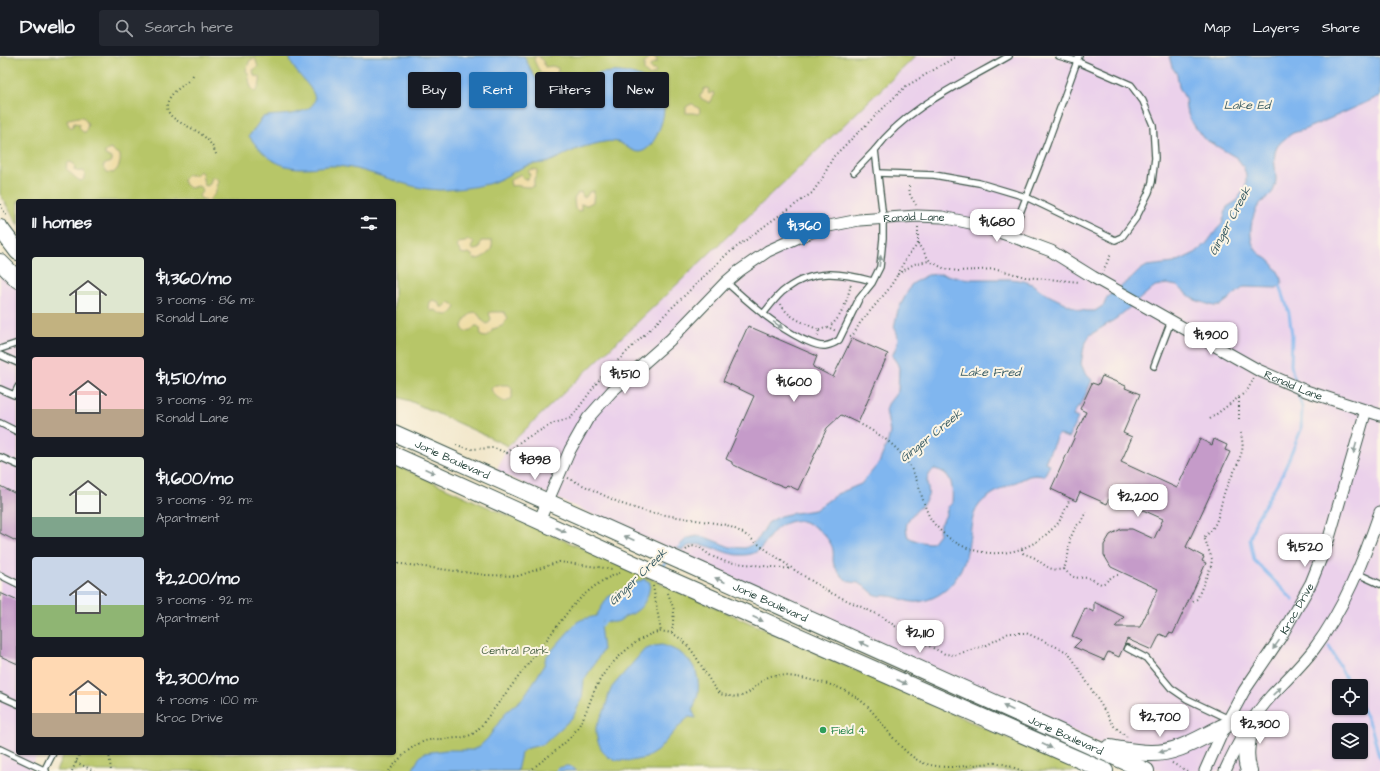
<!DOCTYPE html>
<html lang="en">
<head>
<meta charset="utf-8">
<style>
	:root { --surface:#171b24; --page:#242831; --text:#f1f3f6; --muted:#9ea1a6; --line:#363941; --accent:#1f6fb2 }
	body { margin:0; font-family:"Architects Daughter",sans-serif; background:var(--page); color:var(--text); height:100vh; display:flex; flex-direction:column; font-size:15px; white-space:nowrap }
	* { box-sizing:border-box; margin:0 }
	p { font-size:13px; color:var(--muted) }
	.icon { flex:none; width:22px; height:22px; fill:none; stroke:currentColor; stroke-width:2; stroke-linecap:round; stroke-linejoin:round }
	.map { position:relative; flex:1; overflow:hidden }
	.side { position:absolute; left:16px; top:143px; width:380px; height:556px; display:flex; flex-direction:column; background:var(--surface); border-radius:4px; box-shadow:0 1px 3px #0004 }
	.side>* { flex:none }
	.banner { position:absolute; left:408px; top:16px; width:380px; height:36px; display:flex; gap:8px }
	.controls { position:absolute; left:1332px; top:623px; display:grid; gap:8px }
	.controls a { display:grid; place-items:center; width:36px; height:36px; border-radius:4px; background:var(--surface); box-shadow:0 1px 3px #0004; font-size:20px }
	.price { position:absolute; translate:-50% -34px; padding:0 9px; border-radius:8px; background:#fff; color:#222; font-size:13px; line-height:26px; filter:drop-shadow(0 1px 2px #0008) }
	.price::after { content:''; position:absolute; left:50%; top:24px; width:12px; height:9px; margin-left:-6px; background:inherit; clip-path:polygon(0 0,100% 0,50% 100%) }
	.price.selected { background:var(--accent); color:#fff }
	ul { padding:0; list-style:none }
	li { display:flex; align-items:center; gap:12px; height:100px; padding:0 16px }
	li span { display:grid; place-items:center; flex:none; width:112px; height:80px; border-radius:4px; color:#555 }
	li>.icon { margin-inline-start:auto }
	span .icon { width:48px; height:48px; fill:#fffc; stroke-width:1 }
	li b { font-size:17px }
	h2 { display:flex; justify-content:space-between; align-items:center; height:48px; padding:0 16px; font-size:17px }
	.tag { padding:0 14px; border-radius:4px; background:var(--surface); box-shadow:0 1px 3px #0004; font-size:14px; line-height:36px }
	.tag.selected { background:var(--accent); color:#fff }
	header { display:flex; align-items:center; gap:24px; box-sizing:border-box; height:56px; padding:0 20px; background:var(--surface); border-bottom:1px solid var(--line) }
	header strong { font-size:19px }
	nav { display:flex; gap:22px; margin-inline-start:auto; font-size:14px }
	.search { width:280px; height:36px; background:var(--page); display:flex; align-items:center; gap:10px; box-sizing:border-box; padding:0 14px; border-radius:4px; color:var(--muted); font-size:15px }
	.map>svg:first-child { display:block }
</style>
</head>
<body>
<header>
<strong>Dwello</strong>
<div class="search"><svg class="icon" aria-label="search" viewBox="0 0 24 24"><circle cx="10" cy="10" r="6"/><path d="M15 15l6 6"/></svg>Search here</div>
<nav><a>Map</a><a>Layers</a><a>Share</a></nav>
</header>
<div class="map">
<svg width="1380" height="715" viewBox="0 0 1380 715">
	<rect width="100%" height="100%" fill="#fcf5e5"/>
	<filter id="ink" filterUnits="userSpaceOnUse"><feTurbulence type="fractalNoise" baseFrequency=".025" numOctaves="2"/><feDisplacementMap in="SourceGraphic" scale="8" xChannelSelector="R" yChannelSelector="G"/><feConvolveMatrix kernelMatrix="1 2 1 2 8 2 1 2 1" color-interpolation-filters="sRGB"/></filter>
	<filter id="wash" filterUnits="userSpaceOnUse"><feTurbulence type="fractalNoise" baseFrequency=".012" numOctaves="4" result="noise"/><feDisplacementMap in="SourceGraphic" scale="16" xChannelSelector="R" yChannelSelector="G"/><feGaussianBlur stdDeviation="0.9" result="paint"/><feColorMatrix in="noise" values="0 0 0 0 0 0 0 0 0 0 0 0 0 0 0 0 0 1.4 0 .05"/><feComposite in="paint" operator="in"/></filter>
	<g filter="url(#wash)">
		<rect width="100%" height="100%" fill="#f1e6c9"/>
		<g fill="#ebd1eb" fill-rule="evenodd">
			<path d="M916 0H1380V715H1161L496 415 508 390ZM1339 630H1361V652H1339ZM1339 674H1361V696H1339Z"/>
			<path d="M0 216 18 232V697H38L30 715H0Z"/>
		</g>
		<g fill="#b7c668" stroke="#6b824e">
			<path d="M2 0H916L508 390 410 345 394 340V145H18V169L0 138V4Z"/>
			<path d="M394 408 481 448 607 503 1081 715H56L64 697H394Z"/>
		</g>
		<g fill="#eeda9e" stroke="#868c69">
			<path d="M538 0 543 5 545 11 552 10 558 12V16L553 19C550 18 546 19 543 18 539 16 535 7 534 3L535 1Z"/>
			<path d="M653 1 657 3V6L651 9 650 12 652 14H655L656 17 650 20 644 15V8L649 2Z"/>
			<path d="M255 2 258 11 253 14 254 20 260 21C261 26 259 32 255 36 247 30 251 21 246 14L250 4Z"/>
			<path d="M706 32 709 33 708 36 709 38 713 36 715 38 710 47 700 42V39L702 38 704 33Z"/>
			<path d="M691 48H693L696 51 699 52 700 56 698 58 693 57H686V51Z"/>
			<path d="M79 61H83L88 68 86 76H83L79 72 80 68 74 67 72 72 69 70 67 65 68 63Z"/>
			<path d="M110 93 120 99C121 106 119 113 113 117L107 116 103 111 104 109 112 105V102L105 99V96Z"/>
			<path d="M69 106 73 107 75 110 74 113C77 117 80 115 84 115L85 122 81 125C77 124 68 115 66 112L67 108Z"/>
			<path d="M533 113 537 114V117L534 123V130C524 133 520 128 511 130L510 124 521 118 523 123 526 124 528 123 530 119 528 116 529 114Z"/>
			<path d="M199 115 202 117 204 129 207 130 210 128 212 121 216 122 219 124 215 138 208 145 202 143 199 140 200 138 203 135 202 132 198 130 190 132 185 129 183 124 187 119H195Z"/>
			<path d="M594 135 593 146 587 149 581 148V154L579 155 575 153 574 143 578 137 581 136 583 141H586L589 136Z"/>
			<path d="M468 184 474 186 471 192 474 194 479 193 481 185H492C494 195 483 204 473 203L472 199 468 197 465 198 461 197 457 191 458 187 465 186Z"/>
			<path d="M433 244 439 246 441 251H444L449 246 453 248 456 251C449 263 444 259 435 254L431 255 429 253 430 246Z"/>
			<path d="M474 256 477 257 483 265 487 268 490 266 491 263 489 257 491 256H504L508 262 502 270 493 273 489 279 486 281 481 280 480 272 478 270H475L473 273 465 276 462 271C463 265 468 259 474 256Z"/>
			<path d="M495 329H509L512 332V342L506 346C500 345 493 338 491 333Z"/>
		</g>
		<g fill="#80b6ef" stroke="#507a92" fill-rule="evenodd">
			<path d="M290 0H524C529 9 536 28 546 31 557 35 566 24 576 21 582 19 589 19 595 18 603 17 613 15 621 16 643 19 662 29 664 52 664 65 655 90 643 95 635 99 627 90 620 87 611 83 600 87 591 89 576 92 563 100 549 106 542 108 533 107 526 110 515 114 505 122 494 126 480 131 454 134 439 134 404 133 373 113 338 110 327 109 316 112 305 112 279 113 264 101 249 80L263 61C275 58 288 60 300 56 339 43 288 19 290 0Z"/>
			<path d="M1169 0H1380V40C1357 51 1334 61 1310 71 1305 74 1299 75 1293 77 1288 80 1280 86 1277 91 1270 104 1280 119 1274 133 1272 140 1262 144 1258 150 1251 162 1247 182 1256 194 1259 199 1266 201 1270 205 1275 210 1279 217 1282 223V227L1277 232 1244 231 1220 250H1214L1195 244 1177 230 1167 228 1155 230 1117 262 1090 279 1084 290 1081 308 1085 317 1092 324 1080 351 1078 350 1073 360 1078 362 1068 382 1058 378 1045 406 1050 409 1044 420 1035 419 1029 420C1015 427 988 437 979 449 971 459 971 474 969 486 964 516 950 541 918 546 907 547 899 541 889 540 884 539 879 541 874 538 870 535 867 531 862 529 859 526 855 527 851 526 845 525 837 515 834 509 832 505 834 499 833 494 831 482 813 467 801 465 789 463 777 470 770 480 766 484 764 490 759 494 754 498 748 499 742 499 722 500 700 479 682 494L677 492 686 483 692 481 698 480 705 481 730 491 745 492 751 489 759 482 768 467 780 460 789 458 815 454 837 438 861 428 879 407 888 385 890 376 886 354 888 348 898 335 899 312 897 307 892 300C897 289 901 282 894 271L898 254 911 229 918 224 928 219 941 218 966 223H1011L1024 225 1032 228 1046 238 1079 254 1087 255H1095L1104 249 1107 241 1131 223 1140 214 1147 210 1174 207 1195 197 1206 188 1218 172 1222 168 1227 151 1235 146 1245 133 1246 127V118L1243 110 1237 102 1203 82 1191 65 1186 53 1185 42 1179 31 1177 18 1172 11ZM934 413C953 416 953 431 952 447L948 451 945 461 940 468 939 478 932 487C923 487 915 485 908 481 901 461 917 458 926 444 934 432 919 427 934 413Z"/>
			<path d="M644 523 650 526C650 537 645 550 635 556 633 558 629 559 626 560 623 562 619 566 615 566 611 567 607 565 603 565L600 569 603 594 584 624 582 643 573 661 544 688 525 693 521 697 517 715H412L419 702 424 697 446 694H472L480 690 488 682 506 656 522 643 537 621 544 609 546 601 577 566C583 562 589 562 596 560L608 541Z"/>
			<path d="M662 589C686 596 701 611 698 637 697 643 694 649 693 656L696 662 689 661 682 667 657 695 646 702 631 705 616 704 608 701 603 696 598 686 596 678V671L605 653 609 638 612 631 644 594 654 590Z"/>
			<path d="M566 710H570L576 715H555L558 712Z"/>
		</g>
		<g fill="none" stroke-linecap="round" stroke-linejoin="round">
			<g stroke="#80b6ef" stroke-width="3">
				<path d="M1280 229 1289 257 1292 279 1291 309 1295 327"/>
				<path d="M659 513 668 505"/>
				<path d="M1293 544 1254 504 1250 483 1256 464 1282 419 1301 374 1302 352 1297 334"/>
				<path d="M598 572 607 563"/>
				<path d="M1329 590 1350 630"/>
				<path d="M1361 651 1371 670 1380 703"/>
			</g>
		</g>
		<g id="blocks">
			<g fill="#c59bc9">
				<path d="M748 270 817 300 813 311 833 321 852 282 888 298 858 367 841 359 827 372 798 434 787 429 785 431 748 416 732 408V406L726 403 754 340 723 325Z"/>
				<path d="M1102 320 1126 330 1125 332 1140 338 1123 377 1132 381 1121 406 1177 432 1200 383 1212 389 1214 383 1227 389 1225 394 1230 396 1186 491 1204 501 1202 505 1206 507 1173 578 1169 577 1167 581 1160 578 1152 594 1127 583 1119 601 1108 596 1104 604 1074 591 1081 584 1072 580 1085 552 1094 556V546L1124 561 1115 571H1140L1158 533 1111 511 1104 499V489L1110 479 1121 473H1132L1154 483 1163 463 1116 442 1114 445 1109 443 1107 448 1080 436 1076 445 1051 433 1086 356 1080 353 1092 327 1098 329Z"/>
				<path d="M0 430 18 439V486L0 477Z"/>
				<path d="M0 537 18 545V608L0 600Z"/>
			</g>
		</g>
	</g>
	<g filter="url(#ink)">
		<use href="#blocks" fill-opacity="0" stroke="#3e564a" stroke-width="1"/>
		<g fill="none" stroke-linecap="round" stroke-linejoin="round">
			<defs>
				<g id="lane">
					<path d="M854 116 875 94"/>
					<path d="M878 117 934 119 979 127 1026 141 1115 184 1122 181 1136 162 1149 136 1152 126 1155 102 1153 69 1143 45 1131 29 1076 5 1059 0"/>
					<path d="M1011 180 1047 88 1079 0"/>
					<path d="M726 226C751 248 772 268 802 283 809 286 818 291 825 290 831 289 835 287 839 284L859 243 872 227 880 211 883 182V162L875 94C908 50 963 27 1009 0"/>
					<path d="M763 258C770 250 777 239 786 233 814 212 842 217 872 225"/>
					<path d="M0 293 18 287"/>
					<path d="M0 299 18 307"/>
					<path d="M1154 310 1171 265"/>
					<path d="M0 333 14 339 18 331"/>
					<path d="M0 367 18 376"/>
					<path d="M0 401 18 409"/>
					<path d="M1356 517 1380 528"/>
					<path d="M0 519 18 528"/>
					<path d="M1127 592 1146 602 1171 632 1187 643 1229 663"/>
					<path d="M0 640 18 648"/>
					<path d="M0 693 46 715"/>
					<path d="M44 715 53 697"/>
				</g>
				<g id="street">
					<path id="s1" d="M539 465 570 394 588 362 612 335 670 284 726 226 739 215 768 195 801 180 829 170 859 164 917 160 942 161 975 168 1011 180 1051 195 1093 221 1258 314 1306 335 1380 359"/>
					<path id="s2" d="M1205 715 1225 670 1244 635 1280 582 1311 527 1329 482 1366 354"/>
					<path d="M1225 715C1237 688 1251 662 1271 640 1286 624 1301 610 1314 593 1344 553 1364 503 1380 456"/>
				</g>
				<g id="secondary">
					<path d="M0 172 18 196"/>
					<path d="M0 206 18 224"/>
					<path id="s3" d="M394 377 664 498"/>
					<path d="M394 399 650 515"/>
					<path id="s4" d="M682 506 1146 715"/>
					<path d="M671 524 1105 715"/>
					<path d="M1109 692C1122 694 1136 697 1150 697 1178 698 1201 681 1225 670"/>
					<path d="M1249 715C1243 698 1248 682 1252 665"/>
				</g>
			</defs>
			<use href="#lane" stroke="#3e564a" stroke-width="8"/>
			<use href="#street" stroke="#3e564a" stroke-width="13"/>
			<use href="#secondary" stroke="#3e564a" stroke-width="18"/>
			<g stroke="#3e564a" stroke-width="2" stroke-dasharray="1 3" stroke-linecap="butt">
				<path d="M193 19C186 30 175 32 169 43 159 63 190 69 201 78 209 84 214 91 217 101"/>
				<path d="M909 130 910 139 916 149"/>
				<path d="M0 148 7 161"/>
				<path d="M918 171V188L930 205 945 213 958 215 997 213 1025 221 1080 226"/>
				<path d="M918 188 906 202 898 218 914 208 929 205"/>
				<path d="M1103 215 1111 198"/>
				<path d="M781 248C786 261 807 268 819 274L817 282"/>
				<path d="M828 271C842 263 848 242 851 227"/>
				<path d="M819 274 828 271 836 275"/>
				<path d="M850 280 853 279 860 267 888 234 898 218"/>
				<path d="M1210 363 1247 335 1254 322"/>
				<path d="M1239 363V341"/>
				<path d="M858 367C888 382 908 397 919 431 924 446 926 460 938 472 967 504 1018 506 1050 475 1052 473 1056 470 1058 467 1063 460 1067 450 1070 442"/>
				<path d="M456 389 472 393 494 392 549 414"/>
				<path d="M507 397 521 385 554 367 571 362 602 320 726 199 770 166 812 137 822 123 833 101 905 31 957 0"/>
				<path d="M568 422 622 448 647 456 727 469 743 477 793 513 829 536 883 561 907 579 945 598 954 599 961 597 987 589 1009 577H1026L1046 586 1069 597 1114 670 1127 681"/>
				<path d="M1022 493 1023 497C1027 499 1031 500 1035 502 1045 509 1050 516 1064 513L1068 500 1070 483 1076 470 1081 466 1086 456"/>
				<path d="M686 494 691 490 699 491 711 500 726 506 792 513"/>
				<path d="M394 507 486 519 518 520 559 506 613 513"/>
				<path d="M1064 513C1074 524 1075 521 1088 522 1092 523 1097 526 1101 528 1109 526 1109 520 1118 519"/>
				<path d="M653 530 661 576"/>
				<path d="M668 537 674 554 672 577"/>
				<path d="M1193 546 1197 543 1211 510 1212 503 1204 481C1221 469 1219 449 1226 432 1231 421 1238 410 1241 398 1244 391 1242 384 1241 377"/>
				<path d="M109 697 111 715"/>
				<path d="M76 706 94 715"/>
				<path d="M1172 707 1187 715"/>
				<path d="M72 715 80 697"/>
				<path d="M389 715C398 704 410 690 425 685 440 681 463 685 474 677 477 675 479 672 481 670L570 553C584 538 600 523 620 517"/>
				<path d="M530 715C544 702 561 693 573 678 587 661 590 640 601 622 611 606 634 585 651 578 678 567 695 598 706 618 711 625 714 634 721 638 724 639 728 640 731 640 751 644 755 625 771 620 782 617 812 624 824 627 840 631 854 638 866 649 885 668 898 695 923 707 949 715 967 709 992 707 1002 706 1012 711 1022 715"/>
			</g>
			<use href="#lane" stroke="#fff" stroke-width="5.5"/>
			<use href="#street" stroke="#fff" stroke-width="11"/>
			<use href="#secondary" stroke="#fff" stroke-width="16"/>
			<defs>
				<g id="secondary-bridge">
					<path d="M664 498 682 506"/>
					<path d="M650 515 671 524"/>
				</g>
			</defs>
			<use href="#secondary-bridge" stroke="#3e564a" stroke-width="18" stroke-linecap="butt"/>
			<use href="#secondary-bridge" stroke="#fff" stroke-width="16"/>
		</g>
		<defs><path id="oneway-solid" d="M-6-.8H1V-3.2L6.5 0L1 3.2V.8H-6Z"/></defs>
		<g fill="#8f9e9a">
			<use href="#oneway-solid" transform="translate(880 205) rotate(-82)"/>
			<use href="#oneway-solid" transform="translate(778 269) rotate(35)"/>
			<use href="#oneway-solid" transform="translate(1355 392) rotate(106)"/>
			<use href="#oneway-solid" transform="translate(430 415) rotate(24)"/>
			<use href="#oneway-solid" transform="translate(561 474) rotate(24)"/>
			<use href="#oneway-solid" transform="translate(629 482) rotate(-156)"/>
			<use href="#oneway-solid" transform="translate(720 524) rotate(-156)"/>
			<use href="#oneway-solid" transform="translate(758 563) rotate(24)"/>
			<use href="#oneway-solid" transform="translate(864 588) rotate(-156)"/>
			<use href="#oneway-solid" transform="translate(1276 589) rotate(125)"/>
			<use href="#oneway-solid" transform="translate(902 626) rotate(24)"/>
			<use href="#oneway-solid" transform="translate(1277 635) rotate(-44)"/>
			<use href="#oneway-solid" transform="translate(1008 652) rotate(-156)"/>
			<use href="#oneway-solid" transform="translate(1047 690) rotate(24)"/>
			<use href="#oneway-solid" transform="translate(1164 695) rotate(169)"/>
		</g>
	</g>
	<circle fill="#2e9e5b" stroke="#fcf5e5" stroke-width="1.5" cx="823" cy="674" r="4"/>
	<g text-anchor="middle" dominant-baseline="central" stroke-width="4" stroke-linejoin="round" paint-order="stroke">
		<g font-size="11" fill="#1f3d34" stroke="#fcf5e5">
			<text stroke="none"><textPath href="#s1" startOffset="512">Ronald Lane</textPath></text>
			<text stroke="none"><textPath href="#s1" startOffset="932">Ronald Lane</textPath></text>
			<text stroke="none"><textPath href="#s3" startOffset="64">Jorie Boulevard</textPath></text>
			<text stroke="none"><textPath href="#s4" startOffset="97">Jorie Boulevard</textPath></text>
			<text stroke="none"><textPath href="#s2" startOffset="187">Kroc Drive</textPath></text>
			<text stroke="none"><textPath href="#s4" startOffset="421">Jorie Boulevard</textPath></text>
		</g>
		<g font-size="11" fill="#455f41" stroke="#fcf5e5">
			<text x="515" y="594">Central Park</text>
		</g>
		<g font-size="11" fill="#27864d" stroke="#fcf5e5" text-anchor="start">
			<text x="831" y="674">Field 4</text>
		</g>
		<g font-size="12" font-style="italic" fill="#375b63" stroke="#fcf5e5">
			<text x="1247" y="49">Lake Ed</text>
			<text transform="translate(1230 165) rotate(-62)">Ginger Creek</text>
			<text x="990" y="316">Lake Fred</text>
			<text transform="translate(931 380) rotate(-39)">Ginger Creek</text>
			<text transform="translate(638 521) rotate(-44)">Ginger Creek</text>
		</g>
	</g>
</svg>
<div class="controls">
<a><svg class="icon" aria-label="locate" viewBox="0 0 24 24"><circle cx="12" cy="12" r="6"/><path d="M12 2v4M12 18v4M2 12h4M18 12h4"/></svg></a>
<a><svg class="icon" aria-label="layers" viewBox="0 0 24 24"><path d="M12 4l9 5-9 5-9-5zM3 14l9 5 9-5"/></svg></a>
</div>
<b class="price" style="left:997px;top:187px">$1,680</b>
<b class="price selected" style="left:804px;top:191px">$1,360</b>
<b class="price" style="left:1211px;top:300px">$1,900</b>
<b class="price" style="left:625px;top:339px">$1,510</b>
<b class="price" style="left:794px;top:347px">$1,600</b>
<b class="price" style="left:535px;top:425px">$898</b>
<b class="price" style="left:1138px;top:462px">$2,200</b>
<b class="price" style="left:1305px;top:512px">$1,520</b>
<b class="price" style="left:920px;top:598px">$2,110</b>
<b class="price" style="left:1160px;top:682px">$2,700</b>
<b class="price" style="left:1260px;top:689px">$2,300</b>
<div class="banner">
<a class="tag">Buy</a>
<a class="tag selected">Rent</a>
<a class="tag">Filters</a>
<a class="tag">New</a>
</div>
<section class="side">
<h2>11 homes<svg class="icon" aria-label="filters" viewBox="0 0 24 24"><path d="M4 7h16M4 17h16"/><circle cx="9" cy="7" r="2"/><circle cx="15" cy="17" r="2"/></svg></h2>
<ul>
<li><span style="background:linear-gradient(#dfe7d0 70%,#c2b280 0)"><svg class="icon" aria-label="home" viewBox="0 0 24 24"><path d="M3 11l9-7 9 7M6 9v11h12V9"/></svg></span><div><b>$1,360/mo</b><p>3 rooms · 86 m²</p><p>Ronald Lane</p></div></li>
<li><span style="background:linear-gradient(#f6c9c9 65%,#b9a48a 0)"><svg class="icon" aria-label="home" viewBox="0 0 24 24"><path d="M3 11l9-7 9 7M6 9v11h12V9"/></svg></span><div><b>$1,510/mo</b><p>3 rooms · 92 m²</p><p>Ronald Lane</p></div></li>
<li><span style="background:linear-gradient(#dfe7d0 75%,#7fa58c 0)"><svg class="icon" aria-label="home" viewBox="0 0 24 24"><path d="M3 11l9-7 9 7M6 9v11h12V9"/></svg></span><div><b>$1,600/mo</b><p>3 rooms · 92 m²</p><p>Apartment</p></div></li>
<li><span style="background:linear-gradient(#c9d6e8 60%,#8fb573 0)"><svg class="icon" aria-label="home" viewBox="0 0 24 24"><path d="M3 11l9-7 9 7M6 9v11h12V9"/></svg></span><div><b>$2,200/mo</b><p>3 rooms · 92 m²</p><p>Apartment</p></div></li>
<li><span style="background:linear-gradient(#ffd9b3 70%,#b9a48a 0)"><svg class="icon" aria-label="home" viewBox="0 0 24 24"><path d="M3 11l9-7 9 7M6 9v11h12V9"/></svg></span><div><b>$2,300/mo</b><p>4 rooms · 100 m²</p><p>Kroc Drive</p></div></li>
</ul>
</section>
</div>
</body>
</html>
